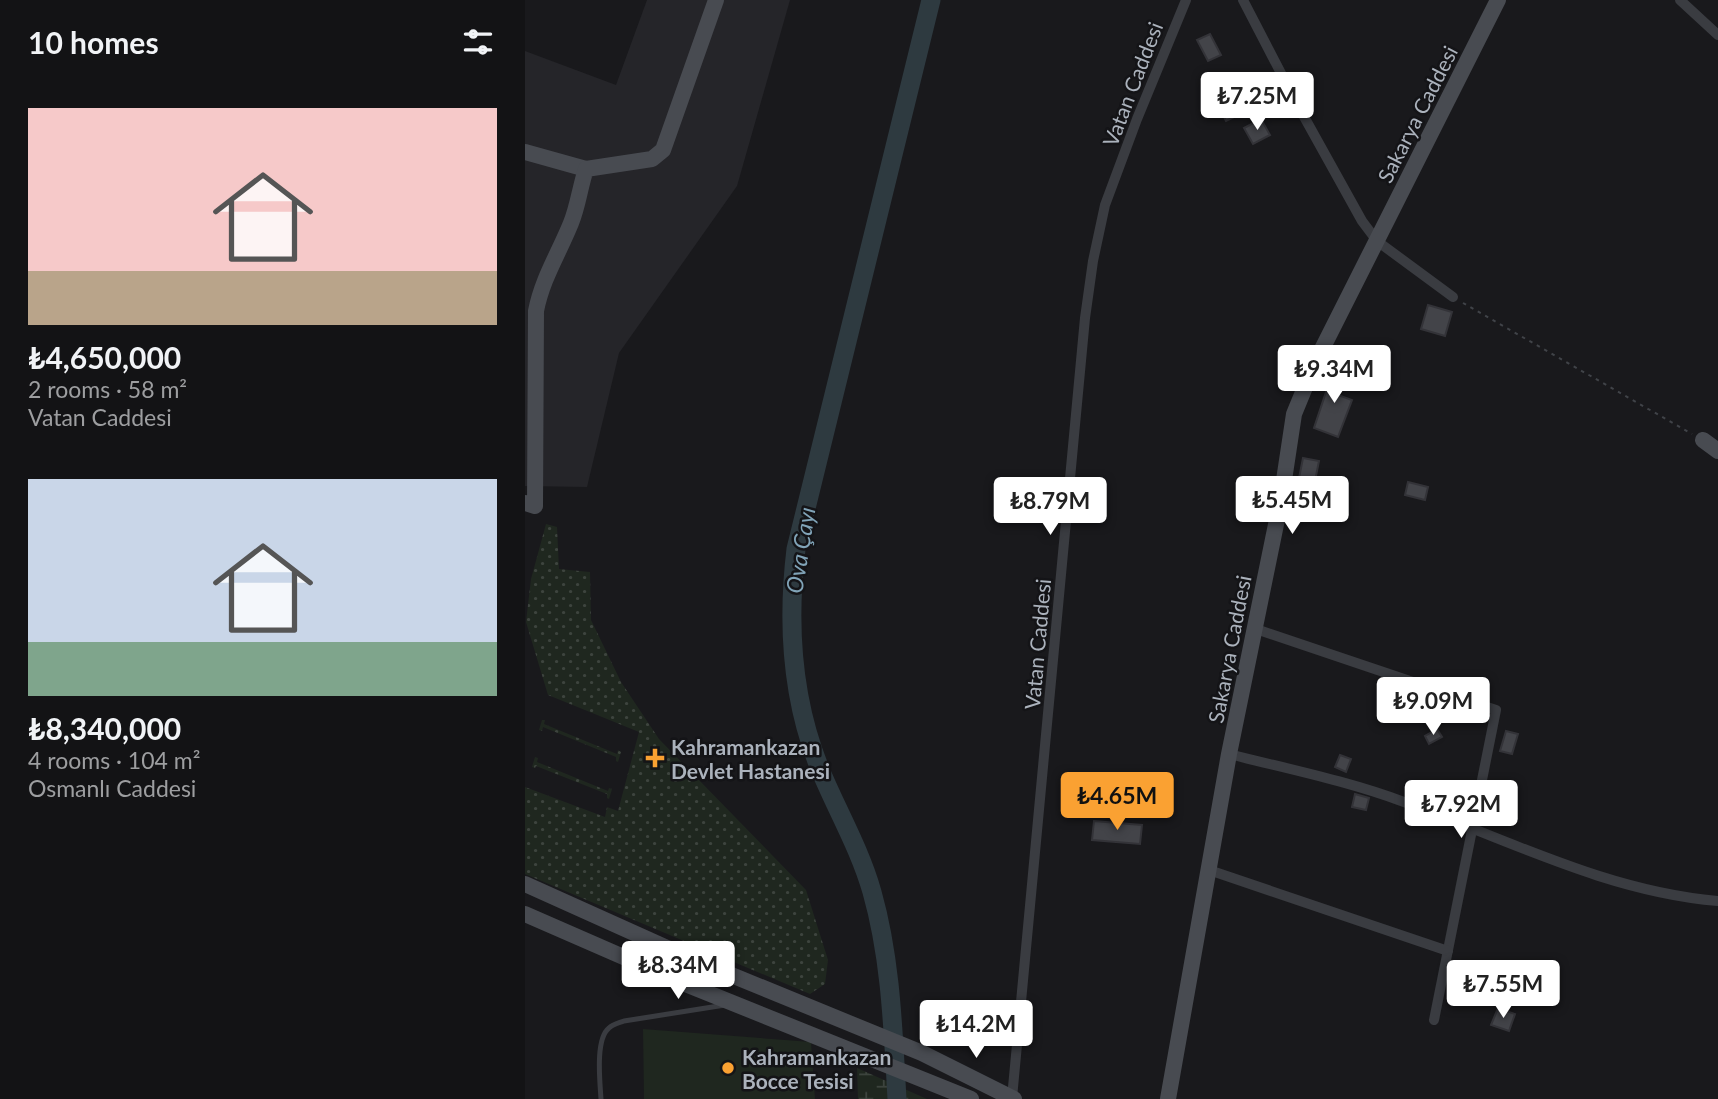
<!DOCTYPE html>
<html lang="en">
<head>
<meta charset="utf-8">
<style>
	:root { --surface:#131315; --page:#202022; --text:#f1f3f6; --muted:#9d9ea0; --accent:#faa132 }
	body { margin:0; font-family:Lato,sans-serif; background:var(--page); color:var(--text); height:100vh; display:flex; flex-direction:column; font-size:26px; white-space:nowrap }
	* { box-sizing:border-box; margin:0 }
	p { font-size:23px; color:var(--muted) }
	.icon { flex:none; width:38px; height:38px; fill:none; stroke:currentColor; stroke-width:2; stroke-linecap:round; stroke-linejoin:round }
	.map { position:relative; flex:1; overflow:hidden }
	.sheet { display:flex; flex-direction:column; background:var(--surface); width:525px }
	.sheet>* { flex:none }
	.price { position:absolute; translate:-50% -60px; padding:0 16px; border-radius:7px; background:#fff; color:#222; font-size:23px; line-height:46px; filter:drop-shadow(0 2px 4px #0008) }
	.price::after { content:''; position:absolute; left:50%; top:42px; width:21px; height:16px; margin-left:-10px; background:inherit; clip-path:polygon(0 0,100% 0,50% 100%) }
	.price.selected { background:var(--accent); color:#111 }
	ul { padding:0; list-style:none }
	li { display:grid; align-content:center; gap:14px; height:371px; padding:0 28px }
	li span { display:grid; place-items:center; height:217px; border-radius:0px; color:#555 }
	li>.icon { margin-inline-start:auto }
	span .icon { width:126px; height:126px; fill:#fffc; stroke-width:1 }
	li b { font-size:30px }
	h2 { display:flex; justify-content:space-between; align-items:center; height:84px; padding:0 28px; font-size:30px }
	main { display:flex; flex:1; min-height:0 }
	.map>svg:first-child { display:block }
</style>
</head>
<body>
<main>
<section class="sheet">
<h2>10 homes<svg class="icon" aria-label="filters" viewBox="0 0 24 24"><path d="M4 7h16M4 17h16"/><circle cx="9" cy="7" r="2"/><circle cx="15" cy="17" r="2"/></svg></h2>
<ul>
<li><span style="background:linear-gradient(#f6c9c9 75%,#b9a48a 0)"><svg class="icon" aria-label="home" viewBox="0 0 24 24"><path d="M3 11l9-7 9 7M6 9v11h12V9"/></svg></span><div><b>₺4,650,000</b><p>2 rooms · 58 m²</p><p>Vatan Caddesi</p></div></li>
<li><span style="background:linear-gradient(#c9d6e8 75%,#7fa58c 0)"><svg class="icon" aria-label="home" viewBox="0 0 24 24"><path d="M3 11l9-7 9 7M6 9v11h12V9"/></svg></span><div><b>₺8,340,000</b><p>4 rooms · 104 m²</p><p>Osmanlı Caddesi</p></div></li>
</ul>
</section>
<div class="map">
<svg width="1193" height="1099" viewBox="0 0 1193 1099">
	<defs>
		<pattern id="grass-dots" width="8" height="8" patternUnits="userSpaceOnUse" patternTransform="scale(1.75)"><rect width="8" height="8" fill="#1f271f"/><path d="M2 2h.1M6 6h.1" fill="none" stroke="#3d443e" stroke-width="1.8" stroke-linecap="round"/></pattern>
		<pattern id="wetland-marsh" width="20" height="14" patternUnits="userSpaceOnUse" patternTransform="scale(1.75)"><rect width="20" height="14" fill="#1f271f"/><path d="M1 5h8M5 5V1M11 12h8M15 12V8" fill="none" stroke="#3d443e"/></pattern>
	</defs>
	<rect width="100%" height="100%" fill="#19191c"/>
	<path fill="#252529" d="M122 0H265L212 186 94 353 62 487 0 486V51L91 85Z"/>
	<g fill="url(#grass-dots)">
		<path d="M21 524 32 527 34 569 65 572 66 620 96 682 134 739 281 890 303 960 300 984 285 994 0 874V787L80 817 82 807 93 811 114 732 23 695 1 622 6 579Z"/>
		<path d="M17 720H20L19 724 92 754 93 750 96 752 93 762 91 761V757L18 727 17 731 14 730Z"/>
		<path d="M10 757 13 758 12 762 83 791 84 788 87 789 84 799 82 798V794L11 766 10 768 7 767Z"/>
	</g>
	<path fill="url(#wetland-marsh)" d="M332 1068 402 1099H333Z"/>
	<path fill="#1f271f" d="M118 1029 286 1042 290 1099H119Z"/>
	<g fill="none" stroke-linecap="round" stroke-linejoin="round">
		<path stroke="#2e3a40" stroke-width="19" d="M372 1099C368 1030 366 959 347 892 335 850 314 814 297 774 267 703 262 624 271 549L406 0"/>
	</g>
	<g fill="#434449" stroke="#333338" stroke-width="2">
		<path d="M685 34 696 55 683 61 672 40Z"/>
		<path d="M733 83 740 96 711 112 713 115 701 121 693 105Z"/>
		<path d="M736 119 745 135 728 144 719 128Z"/>
		<path d="M903 305 927 312 920 336 896 329Z"/>
		<path d="M814 365 825 371 813 395 827 400 813 437 789 428 803 386Z"/>
		<path d="M778 458 794 461 790 481 774 478Z"/>
		<path d="M883 482 903 487 900 500 880 495Z"/>
		<path d="M912 729 917 737 904 744 900 736Z"/>
		<path d="M981 731 993 734 987 754 975 751Z"/>
		<path d="M815 755 826 759 821 772 810 767Z"/>
		<path d="M906 784 921 790 915 804 900 797Z"/>
		<path d="M830 794 844 798 841 810 827 807Z"/>
		<path d="M569 821 617 825 615 844 567 840Z"/>
		<path d="M973 1008 990 1014 984 1031 966 1025Z"/>
	</g>
	<g fill="none" stroke-linecap="round" stroke-linejoin="round">
		<path stroke="#404348" stroke-width="2" stroke-dasharray="3.5 5" stroke-linecap="butt" d="M938 303 1167 434"/>
		<path stroke="#3a3c41" stroke-width="5" d="M76 1099C75 1082 70 1039 84 1028 88 1024 94 1023 99 1021L200 1005"/>
		<g stroke="#3a3c41" stroke-width="10">
			<path d="M718 0 772 104 837 221 852 241 928 297"/>
			<path d="M1155 0 1193 35"/>
			<path d="M728 628 971 710 909 1020"/>
			<path d="M704 754C763 769 823 781 879 802 981 839 1083 892 1193 901"/>
			<path d="M684 870 923 951"/>
			<path d="M487 1098 560 318 568 261 580 205 612 119 661 0"/>
		</g>
		<g stroke="#484b51" stroke-width="16">
			<path d="M0 152 61 169"/>
			<path d="M1178 440 1193 451"/>
			<path d="M0 503 10 506 11 311C17 279 34 253 46 223 53 206 55 187 61 169L127 159 138 150 191 0"/>
			<path d="M0 884 160 956 397 1053 489 1099"/>
			<path d="M0 914 158 983 446 1099"/>
			<path d="M643 1099 704 754 756 500 769 414 790 363 973 0"/>
		</g>
	</g>
	<g fill="#faa132" stroke="#141417" stroke-width="2.5">
		<path d="M126.5 747.5h7v7h7v7h-7v7h-7v-7h-7v-7h7z"/>
		<circle cx="203" cy="1068" r="7"/>
	</g>
	<g text-anchor="middle" dominant-baseline="central" stroke-width="5" stroke-linejoin="round" paint-order="stroke">
		<g font-size="21" fill="#abb2bc" stroke="#141417">
			<text transform="translate(607 84) rotate(-69)">Vatan Caddesi</text>
			<text transform="translate(892 114) rotate(-63)">Sakarya Caddesi</text>
			<text transform="translate(512 644) rotate(-85)">Vatan Caddesi</text>
			<text transform="translate(704 649) rotate(-79)">Sakarya Caddesi</text>
		</g>
		<g font-size="21" font-weight="bold" fill="#abb2bc" stroke="#141417" text-anchor="start">
			<text x="146" y="746">Kahramankazan<tspan x="146" dy="24">Devlet Hastanesi</tspan></text>
			<text x="217" y="1056">Kahramankazan<tspan x="217" dy="24">Bocce Tesisi</tspan></text>
		</g>
		<g font-size="23" font-style="italic" fill="#81a4b8" stroke="#141417">
			<text transform="translate(275 550) rotate(-81)">Ova Çayı</text>
		</g>
	</g>
</svg>
<b class="price" style="left:732px;top:132px">₺7.25M</b>
<b class="price" style="left:809px;top:405px">₺9.34M</b>
<b class="price" style="left:767px;top:536px">₺5.45M</b>
<b class="price" style="left:525px;top:537px">₺8.79M</b>
<b class="price" style="left:908px;top:737px">₺9.09M</b>
<b class="price selected" style="left:592px;top:832px">₺4.65M</b>
<b class="price" style="left:936px;top:840px">₺7.92M</b>
<b class="price" style="left:153px;top:1001px">₺8.34M</b>
<b class="price" style="left:978px;top:1020px">₺7.55M</b>
<b class="price" style="left:451px;top:1060px">₺14.2M</b>
</div>
</main>
</body>
</html>
